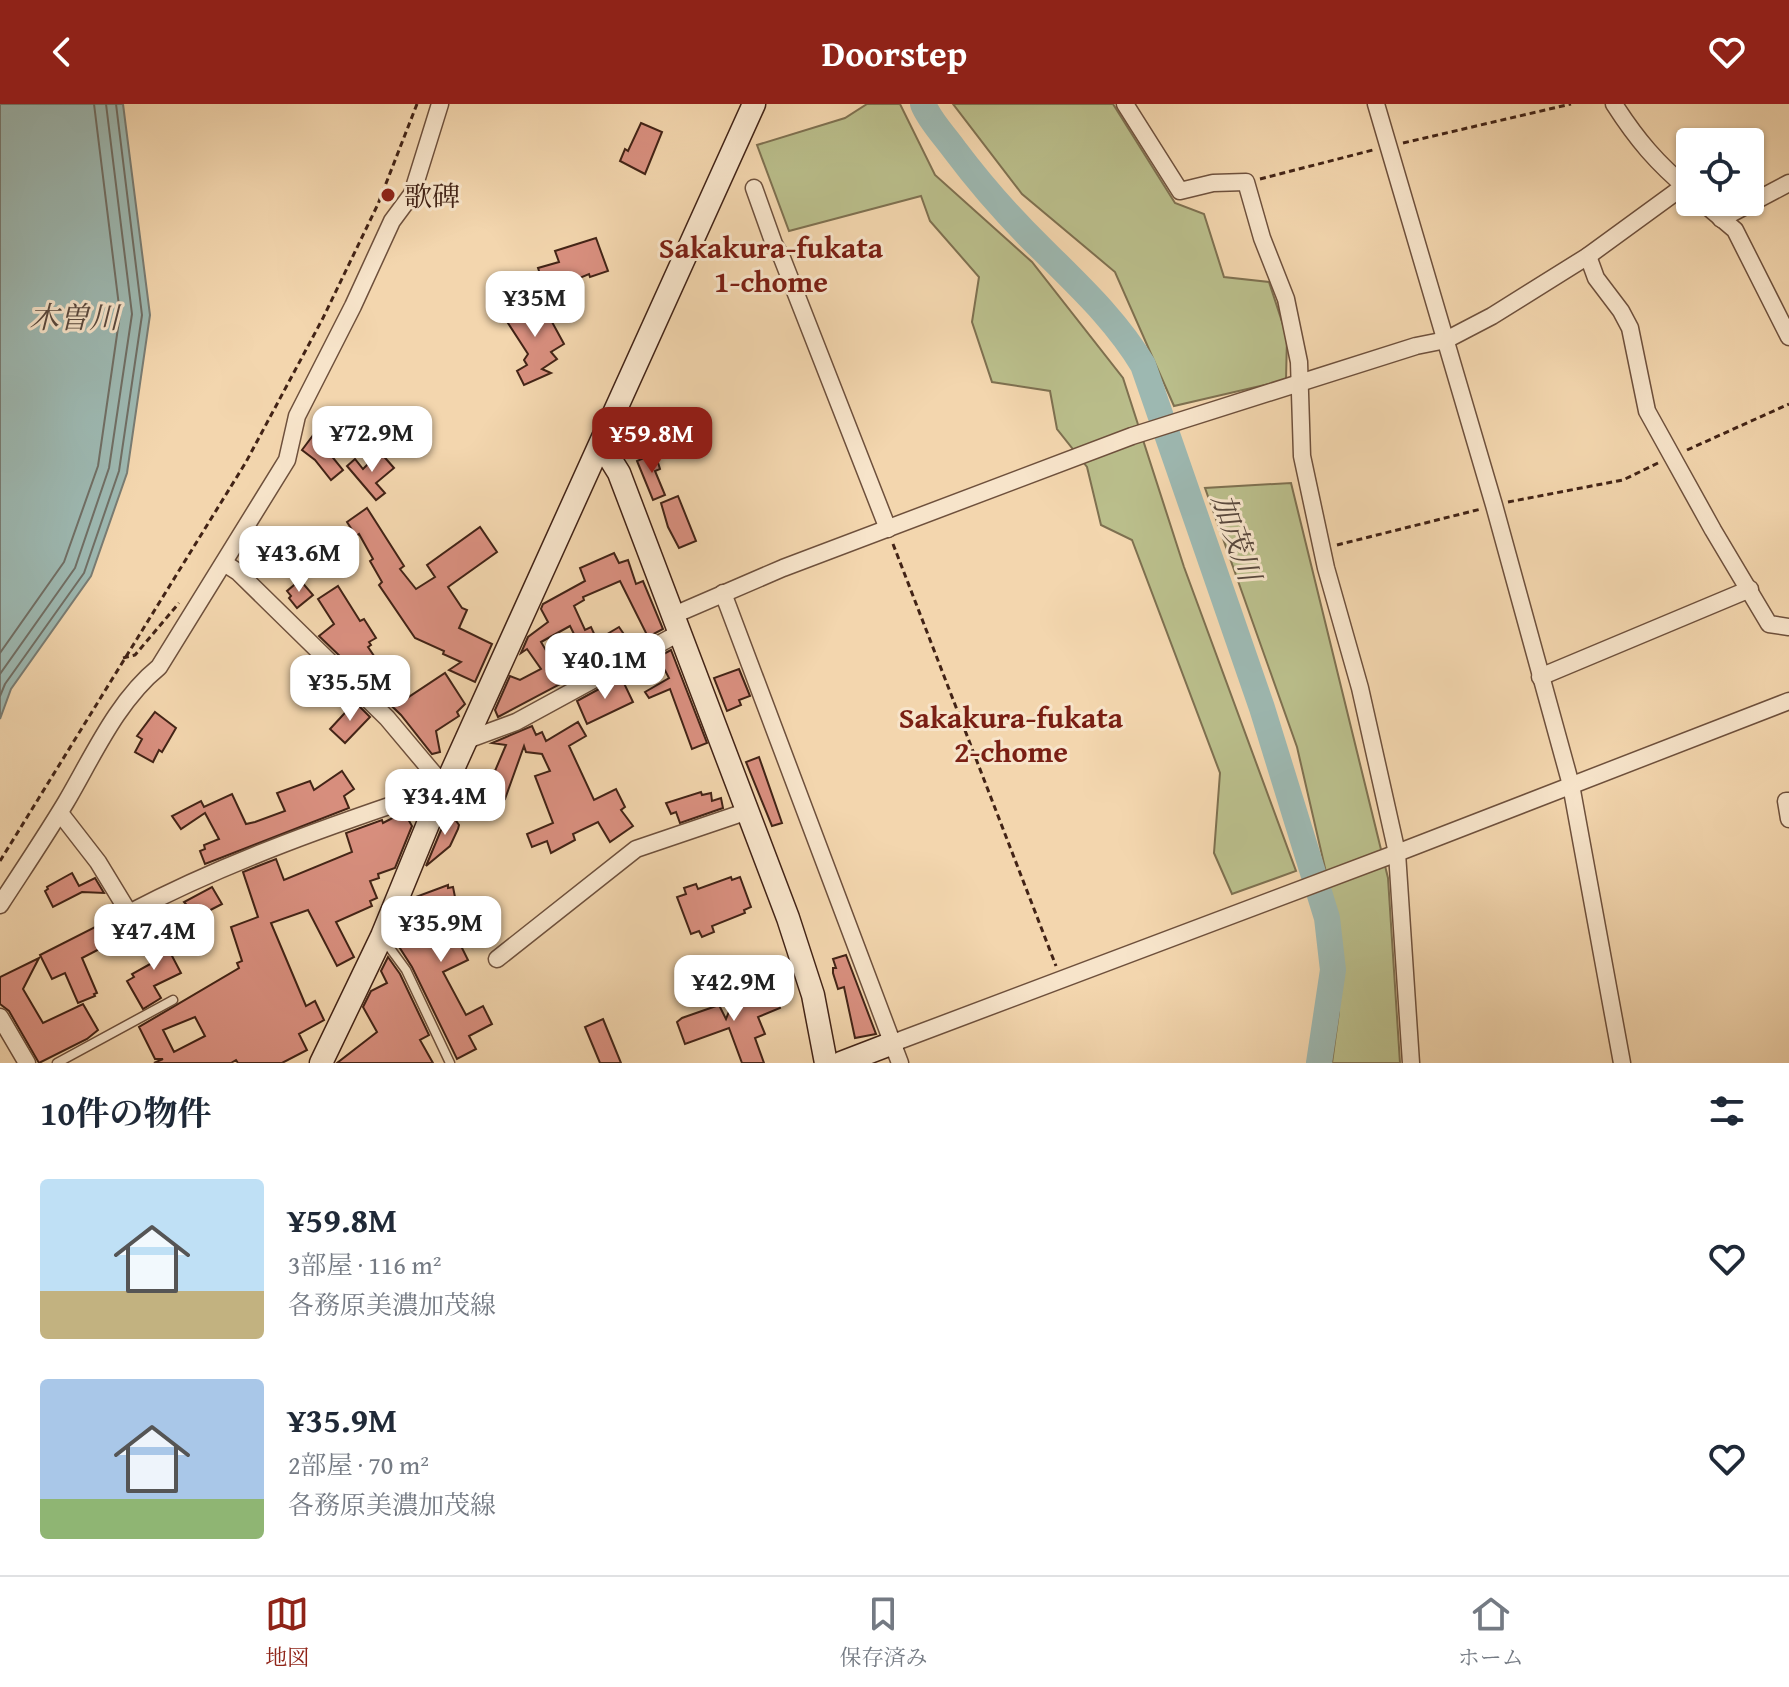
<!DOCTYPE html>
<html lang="ja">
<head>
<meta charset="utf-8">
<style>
	:root { --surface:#fff; --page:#f6f6f7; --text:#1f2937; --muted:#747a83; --line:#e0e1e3; --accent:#8f2418 }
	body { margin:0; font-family:"Gentium Book Plus","Noto Serif JP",serif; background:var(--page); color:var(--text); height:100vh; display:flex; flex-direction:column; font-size:30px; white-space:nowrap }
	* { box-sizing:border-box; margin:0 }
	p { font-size:26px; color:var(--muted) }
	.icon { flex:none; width:44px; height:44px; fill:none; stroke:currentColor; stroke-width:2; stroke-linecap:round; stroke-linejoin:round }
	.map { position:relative; height:959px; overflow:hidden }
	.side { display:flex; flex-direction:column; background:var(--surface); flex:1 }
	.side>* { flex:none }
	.fabs { position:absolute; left:1676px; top:24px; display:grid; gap:16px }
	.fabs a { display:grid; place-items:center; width:88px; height:88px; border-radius:8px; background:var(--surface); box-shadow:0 2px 6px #0004; font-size:40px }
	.price { position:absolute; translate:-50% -68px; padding:0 18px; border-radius:16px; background:#fff; color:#222; font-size:26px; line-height:52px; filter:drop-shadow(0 2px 4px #0008) }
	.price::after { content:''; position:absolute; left:50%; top:48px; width:24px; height:18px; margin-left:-12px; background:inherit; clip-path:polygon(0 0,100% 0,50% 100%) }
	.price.current { background:var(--accent); color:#fff }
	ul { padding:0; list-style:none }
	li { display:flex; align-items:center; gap:24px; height:200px; padding:0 40px }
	li span { display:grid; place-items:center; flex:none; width:224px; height:160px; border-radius:8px; color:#555 }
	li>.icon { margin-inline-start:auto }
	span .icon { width:96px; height:96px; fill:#fffc; stroke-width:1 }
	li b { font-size:34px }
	h2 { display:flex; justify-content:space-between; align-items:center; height:96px; padding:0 40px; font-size:34px }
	header { display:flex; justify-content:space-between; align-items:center; height:104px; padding:0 40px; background:var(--accent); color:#fff; font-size:36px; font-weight:800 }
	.dock { display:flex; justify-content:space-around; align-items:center; height:112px; border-top:2px solid var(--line); background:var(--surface); font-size:22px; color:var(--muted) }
	.dock a { display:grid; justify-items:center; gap:4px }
	.dock .current { color:var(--accent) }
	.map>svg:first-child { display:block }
</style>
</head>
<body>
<header><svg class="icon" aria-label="back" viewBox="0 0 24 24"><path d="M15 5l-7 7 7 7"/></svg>Doorstep<svg class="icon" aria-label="heart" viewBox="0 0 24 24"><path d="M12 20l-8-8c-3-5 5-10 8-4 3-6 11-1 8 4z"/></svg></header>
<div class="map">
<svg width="1789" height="959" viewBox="0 0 1789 959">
	<rect width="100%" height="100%" fill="#f3d6ae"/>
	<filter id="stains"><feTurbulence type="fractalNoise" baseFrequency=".0025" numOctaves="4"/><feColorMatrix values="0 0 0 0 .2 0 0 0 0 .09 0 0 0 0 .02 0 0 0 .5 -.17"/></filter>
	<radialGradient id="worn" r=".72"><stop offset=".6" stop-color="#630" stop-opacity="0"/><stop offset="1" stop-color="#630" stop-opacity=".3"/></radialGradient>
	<g fill="#babe8b" stroke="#7e7050" stroke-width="2">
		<path d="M867 0H900L935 71 1032 158 1123 274 1184 463 1296 767 1232 790 1214 749 1220 669 1132 436 1101 421 1087 363 1057 325 1050 287 992 278 972 218 979 173 930 117 921 92 789 127 757 41 845 14Z"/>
		<path d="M953 0H1113L1175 99 1204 110 1224 173 1269 178 1287 233 1286 276 1174 302 1115 168 1022 90Z"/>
		<path d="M1291 379 1388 774 1400 959H1332L1339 908V832L1334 803 1297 643 1205 384Z"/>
	</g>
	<path fill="#9db8b1" stroke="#797c73" stroke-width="2" d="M0 0H123L150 211 127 369 91 472 11 585 0 615Z"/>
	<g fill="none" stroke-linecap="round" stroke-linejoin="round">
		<g stroke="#706e64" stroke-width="2">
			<path d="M0 549 64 458 98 362 120 210 94 0"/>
			<path d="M0 570 75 464 109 364 132 210 106 0"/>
			<path d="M0 592 5 580 84 469 119 367 142 211 116 0"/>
		</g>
		<path stroke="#9db8b1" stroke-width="26" d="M923 0C930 17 944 31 954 45 981 81 1011 115 1043 146 1080 183 1116 216 1143 261L1262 604 1327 814 1333 866 1319 959"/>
	</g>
	<g fill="#da9080" stroke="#422316" stroke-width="2" fill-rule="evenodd">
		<path d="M641 19 662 28 645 70 620 57 625 45 628 47Z"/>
		<path d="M596 134 608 167 590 173 589 170 546 188 538 164 559 158 555 147Z"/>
		<path d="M539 195 554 217 552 218 564 240 551 248 557 255 542 265 551 269 524 281 517 267 527 261 524 256 528 250 506 216 513 212 511 208 521 201 523 205Z"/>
		<path d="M317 326 330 337 325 344 343 366 331 376 315 356 302 346Z"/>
		<path d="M380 348 394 364 376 379 385 389 376 396 347 362 355 355 363 365Z"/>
		<path d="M655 349 660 365 655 367 665 391 653 396 637 357Z"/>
		<path d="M678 392 696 437 679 444 668 423 661 399Z"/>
		<path d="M367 404 404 462 400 465 416 485 435 473 427 461 480 423 497 448 448 483 462 504 467 506 459 524 492 540 475 578 449 566 461 558 443 550 444 547 415 534 379 481 382 478 370 457 373 455 359 430 356 432 347 418Z"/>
		<path d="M292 426 310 442 299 454 302 457 299 459 305 464 295 476 268 452Z"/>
		<path d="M614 449 619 459 628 456 636 480 643 477 663 525 648 533 620 477 583 493 584 496 574 502 585 526 591 523 597 536 619 523 632 542 498 613 495 606 510 572 520 576 541 565 527 545 521 549 528 533 548 518 541 505 543 500 585 477 580 464ZM570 522 581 544 554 560 541 538Z"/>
		<path d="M300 476 313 491 297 504 289 494 291 492 287 487Z"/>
		<path d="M338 482 360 517 364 515 376 534 369 538 371 541 368 543 404 596 445 569 465 600 457 608 459 612 436 627 440 648 432 650 401 611 319 532 334 520 318 495Z"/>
		<path d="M671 546 707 639 692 645 670 585 649 594 645 588 669 574 658 553Z"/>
		<path d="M739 565 750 592 739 596 741 601 727 607 714 574Z"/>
		<path d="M621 573 633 598 587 620 577 597Z"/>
		<path d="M355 598 370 613 345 639 330 625Z"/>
		<path d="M155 608 176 624 162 648 159 646 153 658 135 648 142 635 137 632Z"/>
		<path d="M578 618 586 632 569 642 594 696 616 685 625 703 621 706 633 722 610 738 598 718 573 730 575 736 551 749 547 737 532 743 527 730 553 719 535 672 550 667 542 650 526 648 524 642 505 695 486 688 506 641 492 639 532 622 536 631 542 628 546 637Z"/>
		<path d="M759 653 782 719 772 722 746 658Z"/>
		<path d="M342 667 354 685 344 692 349 704 205 760 200 747 205 745 204 741 219 735 205 709 181 725 172 712 201 697 204 703 232 690 246 720 255 718 285 707 277 689 310 677 314 686Z"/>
		<path d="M701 688 702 691 711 689 712 697 721 694 723 704 680 719 676 708 671 710 666 699Z"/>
		<path d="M449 707 459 721 458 725 450 742 426 762Z"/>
		<path d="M404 708 412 722 395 764 378 770 379 774 370 777 377 794 370 797 372 802 336 818 354 853 337 862 308 806 271 819 306 902 315 897 324 916 299 930 307 946 282 959H238L236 956 231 959H154L163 955H155L139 923 239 864 237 859 242 857 231 823 258 813 243 768 276 755 284 776 352 748 346 729 382 716 383 719ZM195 913 205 932 174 948 163 926Z"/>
		<path d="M72 769 79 782 95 774 104 789 82 788 53 803 45 787 48 785 47 783Z"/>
		<path d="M731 773 732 776 740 773 751 803 744 806 745 809 712 822 714 828 702 833 699 827 691 830 677 793 686 790 684 784 696 780 698 785Z"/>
		<path d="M448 781V784L453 783 458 808 464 823 454 828 468 856 443 868 466 911 483 902 492 920 469 932 476 945 457 955 412 863 396 838 407 832 402 820 413 794Z"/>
		<path d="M212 783 222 800 197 813 184 798Z"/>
		<path d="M101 820 111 839 82 854 97 889 94 890 95 892 78 899 65 869 52 875 40 851Z"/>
		<path d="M161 831 181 869 154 882 161 894 143 905 127 877 134 873 132 870 152 859 142 841Z"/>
		<path d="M846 851 876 930 855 934 844 883 838 885 833 869V864H836L833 855Z"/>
		<path d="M388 853 400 870 429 931 420 936 433 959H337L377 928 363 903 371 887 387 879 381 867Z"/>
		<path d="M39 854 23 885 43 919 83 900 98 926 87 935 39 959 9 907 0 900V873Z"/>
		<path d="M772 882 780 904 758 913 765 930 755 934 764 959H742L729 924 685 940 677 918 682 914 719 901 726 915 736 890 742 893Z"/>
		<path d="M603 915 621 959H600L585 923Z"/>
	</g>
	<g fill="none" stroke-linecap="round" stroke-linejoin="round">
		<defs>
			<g id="lane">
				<path d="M384 836 406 866 450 959"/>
				<path d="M57 959 173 896"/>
			</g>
			<g id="street">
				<path d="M1125 0 1180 87 1213 79 1246 78 1262 134 1286 195 1299 258 1302 352 1326 464 1360 584 1397 749 1411 959"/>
				<path d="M1376 0 1494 401 1571 681 1622 959"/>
				<path d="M1614 0C1637 36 1657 59 1689 86"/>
				<path d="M754 84 774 140 782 154 888 425"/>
				<path d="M1702 98 1735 126 1789 233"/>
				<path d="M1721 115 1789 79"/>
				<path d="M1588 152 1596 174 1621 207 1630 224 1647 307 1713 426 1769 520 1789 523"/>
				<path d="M723 489 900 959"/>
				<path d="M674 511 783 464 1132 332 1416 242 1446 236 1492 212 1588 152 1684 82"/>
				<path d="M1540 573 1750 485"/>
				<path d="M467 636 516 618 681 528"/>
				<path d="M1789 697H1786L1789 715"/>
				<path d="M60 709 98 758 129 809C230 756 337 719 445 683L387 614 238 468 224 459"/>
				<path d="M0 801C22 767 45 733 66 698 93 652 117 597 159 563L287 356 297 312 353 202 392 117 412 90 440 0"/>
				<path d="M497 855 636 745 748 707"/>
				<path d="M0 913 27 959"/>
				<path d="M893 939 1397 749 1789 597"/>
			</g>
			<g id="secondary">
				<path d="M601 340 619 369 788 814 813 891 826 959"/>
				<path d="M321 959 382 832 428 720 754 0"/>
				<path d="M841 959 893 939"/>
			</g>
		</defs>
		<use href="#lane" stroke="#6e503c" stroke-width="11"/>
		<use href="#street" stroke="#6e503c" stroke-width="19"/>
		<use href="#secondary" stroke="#422316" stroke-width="25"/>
		<g stroke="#422316" stroke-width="3" stroke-dasharray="6 4" stroke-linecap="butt">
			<path d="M1403 39 1571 0"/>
			<path d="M1260 75 1373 46"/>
			<path d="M1687 346 1789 300"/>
			<path d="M1508 398 1623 376 1658 359"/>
			<path d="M893 440 1056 862"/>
			<path d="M1337 441 1481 405"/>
			<path d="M123 554 135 551 179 499"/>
			<path d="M0 757 246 358 323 214 378 100 417 0"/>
		</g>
		<use href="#lane" stroke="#f7e4ca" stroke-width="8"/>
		<use href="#street" stroke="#f7e4ca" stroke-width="16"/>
		<use href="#secondary" stroke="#f7e4ca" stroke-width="22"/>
	</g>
	<circle fill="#8f2418" stroke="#f7e4ca" stroke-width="3" cx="388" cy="91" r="8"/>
	<g text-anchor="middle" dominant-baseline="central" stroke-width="6" stroke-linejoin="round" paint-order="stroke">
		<g font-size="28" fill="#422316" stroke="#f7e4ca" text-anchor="start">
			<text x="404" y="91">歌碑</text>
		</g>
		<g font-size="30" font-weight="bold" fill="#7a1f14" stroke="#f7e4ca">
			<text x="771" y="143">Sakakura-fukata<tspan x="771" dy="34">1-chome</tspan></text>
			<text x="1011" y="613">Sakakura-fukata<tspan x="1011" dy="34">2-chome</tspan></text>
		</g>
		<g font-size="30" font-style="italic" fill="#59483d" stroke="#f7e4ca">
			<text x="74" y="213">木曽川</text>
			<text transform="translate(1237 433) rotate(71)">加茂川</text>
		</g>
	</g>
	<rect width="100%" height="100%" filter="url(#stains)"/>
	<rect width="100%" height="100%" fill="url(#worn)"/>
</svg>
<div class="fabs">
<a><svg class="icon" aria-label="locate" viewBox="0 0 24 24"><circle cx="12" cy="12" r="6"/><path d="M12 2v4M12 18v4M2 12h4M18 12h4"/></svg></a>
</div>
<b class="price" style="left:535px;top:235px">¥35M</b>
<b class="price" style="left:372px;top:370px">¥72.9M</b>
<b class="price current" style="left:652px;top:371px">¥59.8M</b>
<b class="price" style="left:299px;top:490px">¥43.6M</b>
<b class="price" style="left:605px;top:597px">¥40.1M</b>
<b class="price" style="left:350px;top:619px">¥35.5M</b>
<b class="price" style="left:445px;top:733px">¥34.4M</b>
<b class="price" style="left:441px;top:860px">¥35.9M</b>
<b class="price" style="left:154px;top:868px">¥47.4M</b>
<b class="price" style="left:734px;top:919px">¥42.9M</b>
</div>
<section class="side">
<h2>10件の物件<svg class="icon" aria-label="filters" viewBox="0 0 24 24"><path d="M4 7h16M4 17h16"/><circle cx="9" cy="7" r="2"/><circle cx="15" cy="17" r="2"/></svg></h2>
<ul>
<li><span style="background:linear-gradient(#bfe0f5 70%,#c2b280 0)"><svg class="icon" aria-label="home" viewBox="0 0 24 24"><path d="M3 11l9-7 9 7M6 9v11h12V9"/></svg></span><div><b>¥59.8M</b><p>3部屋 · 116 m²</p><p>各務原美濃加茂線</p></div><svg class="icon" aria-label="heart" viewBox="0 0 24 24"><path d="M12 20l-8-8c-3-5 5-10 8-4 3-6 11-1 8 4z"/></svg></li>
<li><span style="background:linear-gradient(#a9c7e8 75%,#8fb573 0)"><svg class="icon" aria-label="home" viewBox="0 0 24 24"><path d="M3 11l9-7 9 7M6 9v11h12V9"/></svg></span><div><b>¥35.9M</b><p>2部屋 · 70 m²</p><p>各務原美濃加茂線</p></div><svg class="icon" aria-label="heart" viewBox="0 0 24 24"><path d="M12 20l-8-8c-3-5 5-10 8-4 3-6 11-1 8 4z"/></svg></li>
</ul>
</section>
<nav class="dock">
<a class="current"><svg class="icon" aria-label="map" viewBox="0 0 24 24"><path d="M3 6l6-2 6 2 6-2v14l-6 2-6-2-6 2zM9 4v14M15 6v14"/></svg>地図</a>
<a><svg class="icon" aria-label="saved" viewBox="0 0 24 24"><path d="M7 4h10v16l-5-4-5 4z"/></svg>保存済み</a>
<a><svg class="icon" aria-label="home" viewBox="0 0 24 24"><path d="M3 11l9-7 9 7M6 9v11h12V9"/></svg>ホーム</a>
</nav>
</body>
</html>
